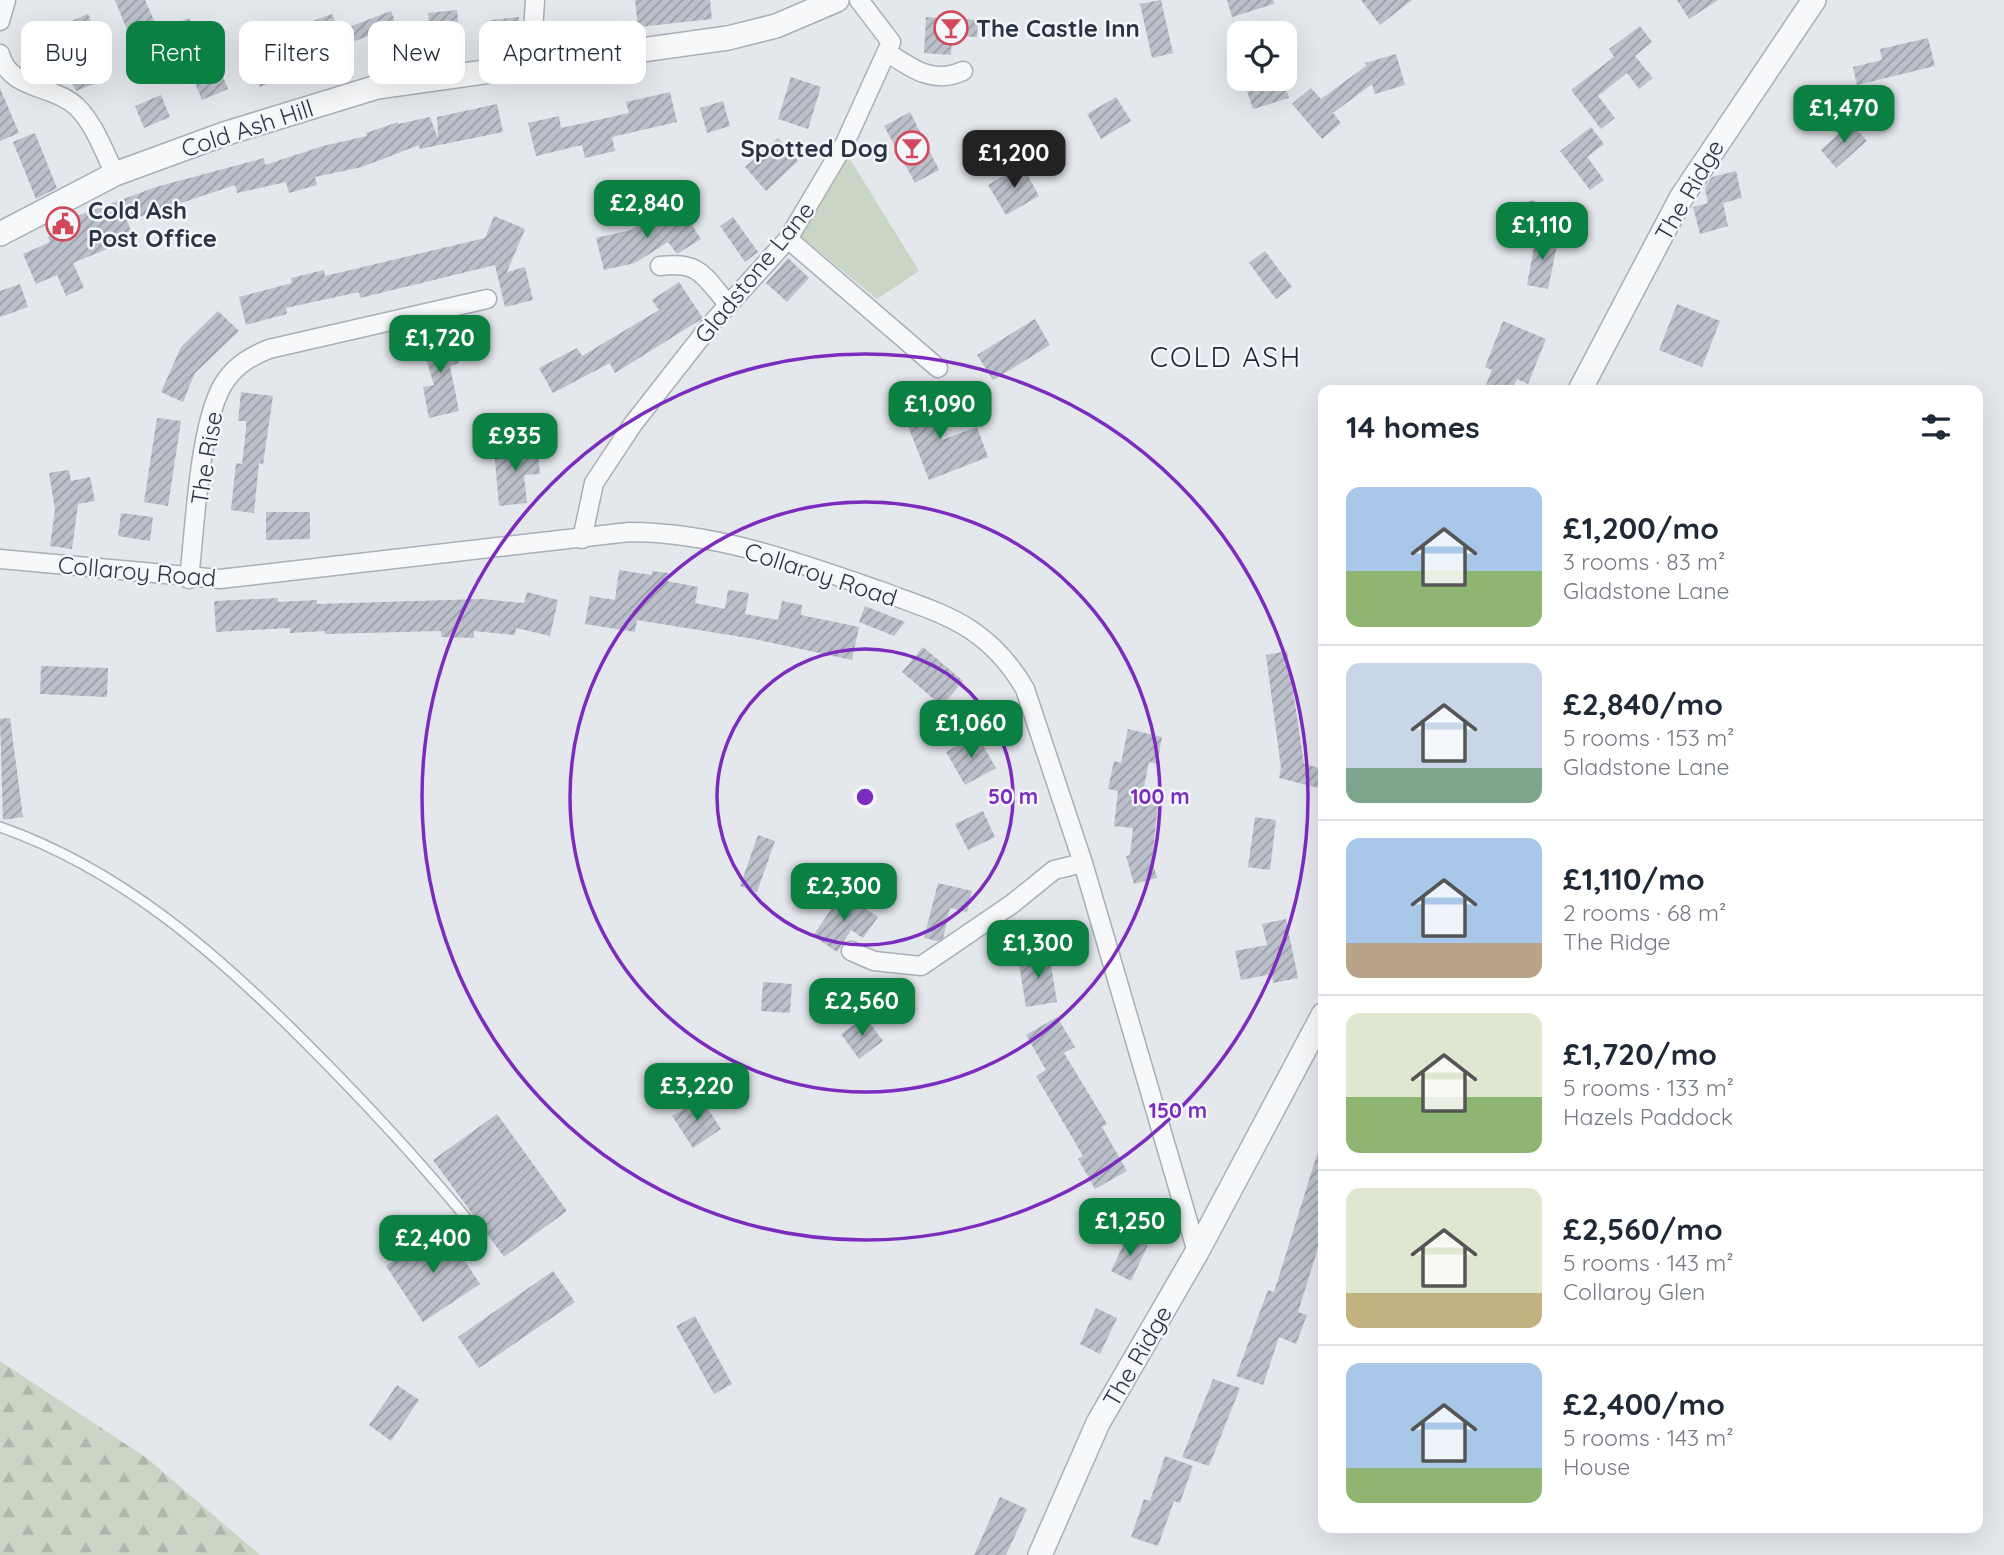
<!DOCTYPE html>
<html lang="en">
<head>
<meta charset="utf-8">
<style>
	:root { --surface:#fff; --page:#f6f6f7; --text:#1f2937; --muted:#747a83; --line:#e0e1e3; --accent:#0b8043 }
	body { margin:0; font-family:Quicksand,sans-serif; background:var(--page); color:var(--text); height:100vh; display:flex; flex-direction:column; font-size:26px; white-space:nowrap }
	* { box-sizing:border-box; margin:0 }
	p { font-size:23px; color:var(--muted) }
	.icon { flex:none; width:38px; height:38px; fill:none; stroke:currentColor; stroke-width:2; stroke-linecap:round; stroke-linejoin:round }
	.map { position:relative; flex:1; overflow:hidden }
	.side { position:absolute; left:1318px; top:385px; width:665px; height:1148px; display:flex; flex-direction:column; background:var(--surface); border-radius:14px; box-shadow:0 7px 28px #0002 }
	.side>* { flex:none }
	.banner { position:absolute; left:21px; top:21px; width:665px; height:63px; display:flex; gap:14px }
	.buttons { position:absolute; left:1227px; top:21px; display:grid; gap:14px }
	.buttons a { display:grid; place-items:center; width:70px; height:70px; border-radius:14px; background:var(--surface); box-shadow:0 7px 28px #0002; font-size:35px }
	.price { position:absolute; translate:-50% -60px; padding:0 16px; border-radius:14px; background:var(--accent); color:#fff; font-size:23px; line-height:46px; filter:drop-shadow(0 2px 4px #0008) }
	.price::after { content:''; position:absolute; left:50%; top:42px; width:21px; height:16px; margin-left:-10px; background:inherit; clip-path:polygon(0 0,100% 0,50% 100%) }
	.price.selected { background:#222; color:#fff }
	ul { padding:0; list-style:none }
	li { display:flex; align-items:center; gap:21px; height:175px; padding:0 28px }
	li+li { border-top:2px solid var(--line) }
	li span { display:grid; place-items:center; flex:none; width:196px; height:140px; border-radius:14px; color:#555 }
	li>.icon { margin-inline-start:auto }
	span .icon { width:84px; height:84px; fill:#fffc; stroke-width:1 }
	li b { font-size:30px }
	h2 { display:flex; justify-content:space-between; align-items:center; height:84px; padding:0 28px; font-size:30px }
	.pill { padding:0 24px; border-radius:14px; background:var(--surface); box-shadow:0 7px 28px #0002; font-size:24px; line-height:63px }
	.pill.selected { background:var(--accent); color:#fff }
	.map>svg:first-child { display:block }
</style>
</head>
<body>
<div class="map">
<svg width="2004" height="1555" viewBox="0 0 2004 1555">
	<defs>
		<pattern id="forest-firs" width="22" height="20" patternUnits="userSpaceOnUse" patternTransform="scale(1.75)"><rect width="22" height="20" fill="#c9d6c5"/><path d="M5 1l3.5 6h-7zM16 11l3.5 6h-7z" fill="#adb8ab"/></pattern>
		<pattern id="building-hatch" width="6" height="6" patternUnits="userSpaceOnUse" patternTransform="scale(1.75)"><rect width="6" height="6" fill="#bbc0ca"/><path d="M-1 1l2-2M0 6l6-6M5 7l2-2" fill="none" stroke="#989da6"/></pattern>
	</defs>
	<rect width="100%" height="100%" fill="#e4e7ec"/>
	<path fill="url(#forest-firs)" d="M0 1361 148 1459 260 1555H0Z"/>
	<path fill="#c9d6c5" d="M848 156 919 271 877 299 798 234Z"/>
	<g fill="url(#building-hatch)">
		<path d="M115 0H145L158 30 131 40Z"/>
		<path d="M635 0H710L712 19 638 27Z"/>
		<path d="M1161 0 1173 53 1152 58 1140 4Z"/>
		<path d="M1227 0H1273L1274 4 1232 17Z"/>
		<path d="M1361 0H1412L1380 25Z"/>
		<path d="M1677 0H1718L1689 19Z"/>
		<path d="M457 10 460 40 431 43 428 13Z"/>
		<path d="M391 11 403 43 377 52 371 35 311 57 314 64 260 87 243 42 261 35 265 47 309 30 307 23 332 14 339 31Z"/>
		<path d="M88 14 97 36 86 41 102 81 76 91 66 69 78 64 62 25Z"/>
		<path d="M519 17 521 47 493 49 491 20Z"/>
		<path d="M926 17 978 20 977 37 952 36 951 55 924 53Z"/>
		<path d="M189 18 198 40 173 51 163 29Z"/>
		<path d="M1640 26 1652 42 1635 56 1653 78 1639 89 1627 73 1598 96 1615 118 1601 129 1571 90 1614 57 1609 49Z"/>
		<path d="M1928 38 1935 66 1857 85 1853 67 1882 60 1880 49Z"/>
		<path d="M1396 54 1405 85 1375 94 1372 84 1333 113 1341 123 1322 139 1292 104 1311 88 1321 99 1366 66 1365 63Z"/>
		<path d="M219 67 228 89 202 100 193 78Z"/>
		<path d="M791 77 821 87 808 129 778 119Z"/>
		<path d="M1264 79H1283L1289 98 1253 109 1245 85Z"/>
		<path d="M0 88 19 133 0 141Z"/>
		<path d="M670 92 677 122 612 137 615 151 585 158 582 145 536 156 528 123 559 116 561 128 629 113 626 102Z"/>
		<path d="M161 95 170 117 144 128 135 106Z"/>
		<path d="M1116 97 1131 121 1101 139 1087 114Z"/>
		<path d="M723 101 730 126 707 133 700 108Z"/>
		<path d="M497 104 503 132 420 149 419 145 362 167 315 177 317 185 289 193 286 182 237 193 235 185 127 221 134 238 73 263 84 288 66 296 57 275 36 284 23 254 50 242 48 237 80 223 77 216 156 187 264 158 265 165 323 146 367 136 366 133 398 122V124L430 117 438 139 437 117Z"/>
		<path d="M910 112 939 170 915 183 884 126Z"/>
		<path d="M1851 123 1867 141 1836 168 1821 150Z"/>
		<path d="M1591 127 1604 144 1587 157 1604 180 1590 190 1560 151Z"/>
		<path d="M35 133 57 188 36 199 13 142Z"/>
		<path d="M778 138 798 161 766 191 745 167Z"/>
		<path d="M1022 165 1039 196 1006 215 988 185Z"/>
		<path d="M1736 171 1742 198 1723 203 1728 226 1700 234 1693 207 1708 203 1705 188 1712 177Z"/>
		<path d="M1534 200 1542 229 1523 234 1515 205Z"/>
		<path d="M682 210 701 239 677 254 668 242 635 263 604 270 596 238 631 230 657 213 663 222Z"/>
		<path d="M494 216 525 229 507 272 525 267 533 300 505 307 495 265 360 298 359 292 286 308 287 314 246 325 239 297 292 283 291 278 324 270 325 276 485 238Z"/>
		<path d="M733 217 758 252 745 262 720 226Z"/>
		<path d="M1536 236 1558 240 1548 289 1527 285Z"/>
		<path d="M1265 251 1292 287 1276 299 1249 263Z"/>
		<path d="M788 258 809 278 787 302 766 283Z"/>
		<path d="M679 282 702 317 700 320 615 373 610 363 553 393 539 368 577 348 582 356 659 310 652 300Z"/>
		<path d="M20 284 28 307 0 317V291Z"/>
		<path d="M1677 304 1720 321 1702 367 1659 350Z"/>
		<path d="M218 311 239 331 195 373 183 402 161 392 181 347Z"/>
		<path d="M1035 319 1050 345 993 380 977 355Z"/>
		<path d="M1503 321 1546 339 1528 384 1517 379 1512 390H1484L1492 370 1485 367Z"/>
		<path d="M449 331 459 363 450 366 459 411 429 418 423 387 434 385 420 340Z"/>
		<path d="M241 392 273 396 263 464 259 463 254 513 231 510 236 463 242 464 246 429V421H238Z"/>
		<path d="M924 393 942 440 977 427 988 457 929 480 899 403Z"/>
		<path d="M157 418 181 421 168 506 144 502Z"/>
		<path d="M537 445 540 474 524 475 527 503 499 506 494 449Z"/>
		<path d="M69 470 71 481 90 477 95 501 78 504 72 549 50 546 55 509 49 473Z"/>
		<path d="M266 512H310V539L266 540Z"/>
		<path d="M121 513 153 517 150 541 118 536Z"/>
		<path d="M619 570 652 575V571L669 573 667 581 698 587 695 603 725 609 728 590 749 593 745 614 778 620 782 601 802 605 801 615 859 627 852 660 754 639 637 620 635 632 585 624 590 596 615 600Z"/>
		<path d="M527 592 558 600 550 636 516 628 515 635 474 631V638L441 637V631L325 634V631L290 633V628L216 632 214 601 278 598V602L317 600V604L482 599 524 603Z"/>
		<path d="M865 606 905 622 894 636 859 622Z"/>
		<path d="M923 647 963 681 942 706 902 672Z"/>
		<path d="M1287 651 1304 764 1323 769V789L1279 778 1281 768 1266 655Z"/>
		<path d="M41 666 108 668 107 697 40 694Z"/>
		<path d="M10 718 23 817 3 820 0 719Z"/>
		<path d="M1128 729 1162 737 1157 764 1149 762 1141 802 1158 804 1152 860 1157 878 1134 884 1126 856 1130 855 1133 828 1114 826 1118 791 1108 789 1114 761 1121 763Z"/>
		<path d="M977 735 996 768 965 785 946 752Z"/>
		<path d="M983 811 995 837 968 850 955 824Z"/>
		<path d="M1255 817 1276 820 1270 870 1248 867Z"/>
		<path d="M758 835 775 841 757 892 740 886Z"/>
		<path d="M938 883 972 891 967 912 950 908 943 938 937 941 924 938Z"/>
		<path d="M842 893 878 917 863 938 851 930 837 952 813 936Z"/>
		<path d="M1286 919 1298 978 1273 983 1272 974 1241 980 1235 951 1267 945 1262 924Z"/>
		<path d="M1049 953 1057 1002 1026 1007 1018 958Z"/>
		<path d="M763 982 792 984 790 1013 761 1011Z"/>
		<path d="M865 1017 883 1041 859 1059 841 1034Z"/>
		<path d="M1057 1017 1075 1047 1064 1053 1107 1124 1102 1127 1127 1171 1095 1189 1078 1159 1083 1156 1036 1076 1046 1070 1026 1035Z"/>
		<path d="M701 1098 721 1129 693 1148 672 1116Z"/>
		<path d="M497 1114 567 1211 504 1257 433 1160Z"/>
		<path d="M1320 1145H1323V1232L1298 1312 1307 1315 1296 1344 1279 1337 1263 1385 1236 1376 1268 1290 1274 1292Z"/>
		<path d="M443 1228 480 1284 423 1322 386 1266Z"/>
		<path d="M1128 1235 1148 1245 1131 1281 1111 1271Z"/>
		<path d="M553 1271 575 1302 479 1368 458 1337Z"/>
		<path d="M1096 1308 1117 1318 1100 1354 1080 1344Z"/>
		<path d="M695 1316 732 1384 714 1394 676 1326Z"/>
		<path d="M1213 1379 1240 1388 1209 1466 1182 1457Z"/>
		<path d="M397 1385 419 1400 391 1441 369 1425Z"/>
		<path d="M1165 1456 1193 1466 1180 1503 1174 1501 1158 1546 1131 1537 1144 1499 1150 1501Z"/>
		<path d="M1000 1497 1027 1509 1006 1555H974Z"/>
	</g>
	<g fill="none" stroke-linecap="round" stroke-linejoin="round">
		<defs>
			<path id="service" d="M0 827C120 869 215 952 304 1041 363 1100 419 1160 472 1225"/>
			<g id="minor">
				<path d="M0 21 6 0"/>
				<path d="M887 52C911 68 933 85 963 71"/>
				<path d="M0 54C10 91 53 84 77 107 95 125 104 152 115 174"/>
				<path d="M531 65 535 0"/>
				<path d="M788 239 938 368"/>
				<path d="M660 266C701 261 703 276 729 305"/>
				<path d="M582 539 594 483 633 424 712 323 788 239 845 143 891 42 859 0"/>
				<path d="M0 559 220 579 629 532C714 532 798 562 878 590 909 602 944 612 971 630 995 646 1011 665 1025 689L1083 863 1197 1252"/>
				<path d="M189 579C195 529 199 417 226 380 237 364 252 356 269 349L487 299"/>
				<path d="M851 951 874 961 921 966 1012 904 1054 870 1083 863"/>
			</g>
			<g id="tertiary">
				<path d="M0 234 115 174 224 134 377 87 728 38 776 26 837 0"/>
				<path d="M1580 390 1681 198 1814 0"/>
				<path d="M1040 1555 1098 1423 1197 1252 1323 1015"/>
			</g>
		</defs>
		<use href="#service" stroke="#a9aeb7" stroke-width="12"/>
		<use href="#minor" stroke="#a9aeb7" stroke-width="21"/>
		<use href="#tertiary" stroke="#a9aeb7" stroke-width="26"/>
		<use href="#service" stroke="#f7f8fa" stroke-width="9"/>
		<use href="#minor" stroke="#f7f8fa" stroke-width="18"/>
		<use href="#tertiary" stroke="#f7f8fa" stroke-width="23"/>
	</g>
	<g fill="none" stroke="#7b2cbf" stroke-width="3.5">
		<circle cx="865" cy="797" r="148"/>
		<circle cx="865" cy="797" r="295"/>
		<circle cx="865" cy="797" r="443"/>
	</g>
	<defs>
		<symbol id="bar-ring" viewBox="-11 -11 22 22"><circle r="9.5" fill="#f4f6f9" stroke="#d1495b" stroke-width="1.5"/><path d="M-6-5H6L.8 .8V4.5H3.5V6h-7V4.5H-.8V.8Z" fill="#d1495b"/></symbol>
		<symbol id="civic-ring" viewBox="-11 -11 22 22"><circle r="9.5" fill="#f4f6f9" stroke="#d1495b" stroke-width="1.5"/><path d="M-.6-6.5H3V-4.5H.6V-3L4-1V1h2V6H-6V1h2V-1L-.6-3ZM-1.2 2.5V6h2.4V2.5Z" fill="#d1495b"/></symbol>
	</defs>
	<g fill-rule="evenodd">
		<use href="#bar-ring" x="932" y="9" width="38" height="38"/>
		<use href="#bar-ring" x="893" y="129" width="38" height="38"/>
		<use href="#civic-ring" x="44" y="205" width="38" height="38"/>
	</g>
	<g text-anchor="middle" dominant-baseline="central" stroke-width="5" stroke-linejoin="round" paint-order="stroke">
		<g font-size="24" font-weight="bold" fill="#2b3445" stroke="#f4f6f9" text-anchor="start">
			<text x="976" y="28">The Castle Inn</text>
			<text x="888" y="148" text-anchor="end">Spotted Dog</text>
			<text x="88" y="210">Cold Ash<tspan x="88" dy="28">Post Office</tspan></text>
		</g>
		<g font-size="24" fill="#2b3445" stroke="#f4f6f9">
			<text transform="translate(247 128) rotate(-18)">Cold Ash Hill</text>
			<text transform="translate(1689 190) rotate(-60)">The Ridge</text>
			<text transform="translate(754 272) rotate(-51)">Gladstone Lane</text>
			<text transform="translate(206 458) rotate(-81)">The Rise</text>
			<text transform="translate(137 571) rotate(5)">Collaroy Road</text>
			<text transform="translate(821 574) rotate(18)">Collaroy Road</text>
			<text transform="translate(1137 1356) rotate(-60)">The Ridge</text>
		</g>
		<g font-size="28" letter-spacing="2" fill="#1d2536" stroke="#f4f6f9">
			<text x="1226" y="356">COLD ASH</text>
		</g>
	</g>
	<circle cx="865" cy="797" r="10" fill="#7b2cbf" stroke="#f4f6f9" stroke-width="3.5"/>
	<g font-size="21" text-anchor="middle" font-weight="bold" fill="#7b2cbf" stroke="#f4f6f9" stroke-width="5" stroke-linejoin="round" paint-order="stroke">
		<text x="1013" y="804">50 m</text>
		<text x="1160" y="804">100 m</text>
		<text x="1178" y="1118">150 m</text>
	</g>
</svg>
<div class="buttons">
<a><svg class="icon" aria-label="locate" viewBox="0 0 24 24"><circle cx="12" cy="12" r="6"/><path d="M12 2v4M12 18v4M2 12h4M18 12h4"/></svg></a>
</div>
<b class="price" style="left:1844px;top:145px">£1,470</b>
<b class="price selected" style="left:1014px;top:190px">£1,200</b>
<b class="price" style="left:647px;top:240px">£2,840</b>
<b class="price" style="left:1542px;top:262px">£1,110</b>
<b class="price" style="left:440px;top:375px">£1,720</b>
<b class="price" style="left:940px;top:441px">£1,090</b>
<b class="price" style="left:515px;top:473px">£935</b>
<b class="price" style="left:971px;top:760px">£1,060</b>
<b class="price" style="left:844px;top:923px">£2,300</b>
<b class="price" style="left:1038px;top:980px">£1,300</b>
<b class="price" style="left:862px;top:1038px">£2,560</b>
<b class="price" style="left:697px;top:1123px">£3,220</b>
<b class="price" style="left:1130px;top:1258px">£1,250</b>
<b class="price" style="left:433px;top:1275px">£2,400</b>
<div class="banner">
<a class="pill">Buy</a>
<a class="pill selected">Rent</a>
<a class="pill">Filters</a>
<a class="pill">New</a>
<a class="pill">Apartment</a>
</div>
<section class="side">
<h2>14 homes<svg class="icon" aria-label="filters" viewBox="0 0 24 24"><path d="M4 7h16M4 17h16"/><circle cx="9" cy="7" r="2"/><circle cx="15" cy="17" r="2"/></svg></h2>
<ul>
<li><span style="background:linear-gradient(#a9c7e8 60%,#8fb573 0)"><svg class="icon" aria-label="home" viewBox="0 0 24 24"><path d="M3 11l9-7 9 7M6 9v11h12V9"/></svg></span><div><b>£1,200/mo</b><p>3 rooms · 83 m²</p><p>Gladstone Lane</p></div></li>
<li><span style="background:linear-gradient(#c9d6e8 75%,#7fa58c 0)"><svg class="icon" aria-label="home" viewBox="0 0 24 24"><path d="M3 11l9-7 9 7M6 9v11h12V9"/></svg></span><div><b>£2,840/mo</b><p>5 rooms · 153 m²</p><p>Gladstone Lane</p></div></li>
<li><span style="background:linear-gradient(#a9c7e8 75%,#b9a48a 0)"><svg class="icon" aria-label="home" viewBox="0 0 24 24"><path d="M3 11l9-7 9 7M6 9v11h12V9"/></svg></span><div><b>£1,110/mo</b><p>2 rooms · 68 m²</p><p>The Ridge</p></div></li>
<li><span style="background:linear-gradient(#dfe7d0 60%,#8fb573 0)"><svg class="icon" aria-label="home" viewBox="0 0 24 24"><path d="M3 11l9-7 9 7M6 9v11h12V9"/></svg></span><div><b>£1,720/mo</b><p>5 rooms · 133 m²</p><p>Hazels Paddock</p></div></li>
<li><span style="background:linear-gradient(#dfe7d0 75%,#c2b280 0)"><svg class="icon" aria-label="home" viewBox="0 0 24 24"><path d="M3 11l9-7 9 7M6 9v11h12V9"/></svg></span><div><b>£2,560/mo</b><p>5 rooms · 143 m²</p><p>Collaroy Glen</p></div></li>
<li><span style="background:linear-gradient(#a9c7e8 75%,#8fb573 0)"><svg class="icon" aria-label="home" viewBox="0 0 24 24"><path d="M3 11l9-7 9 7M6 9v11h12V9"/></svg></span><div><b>£2,400/mo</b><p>5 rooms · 143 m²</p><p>House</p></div></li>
</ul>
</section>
</div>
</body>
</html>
